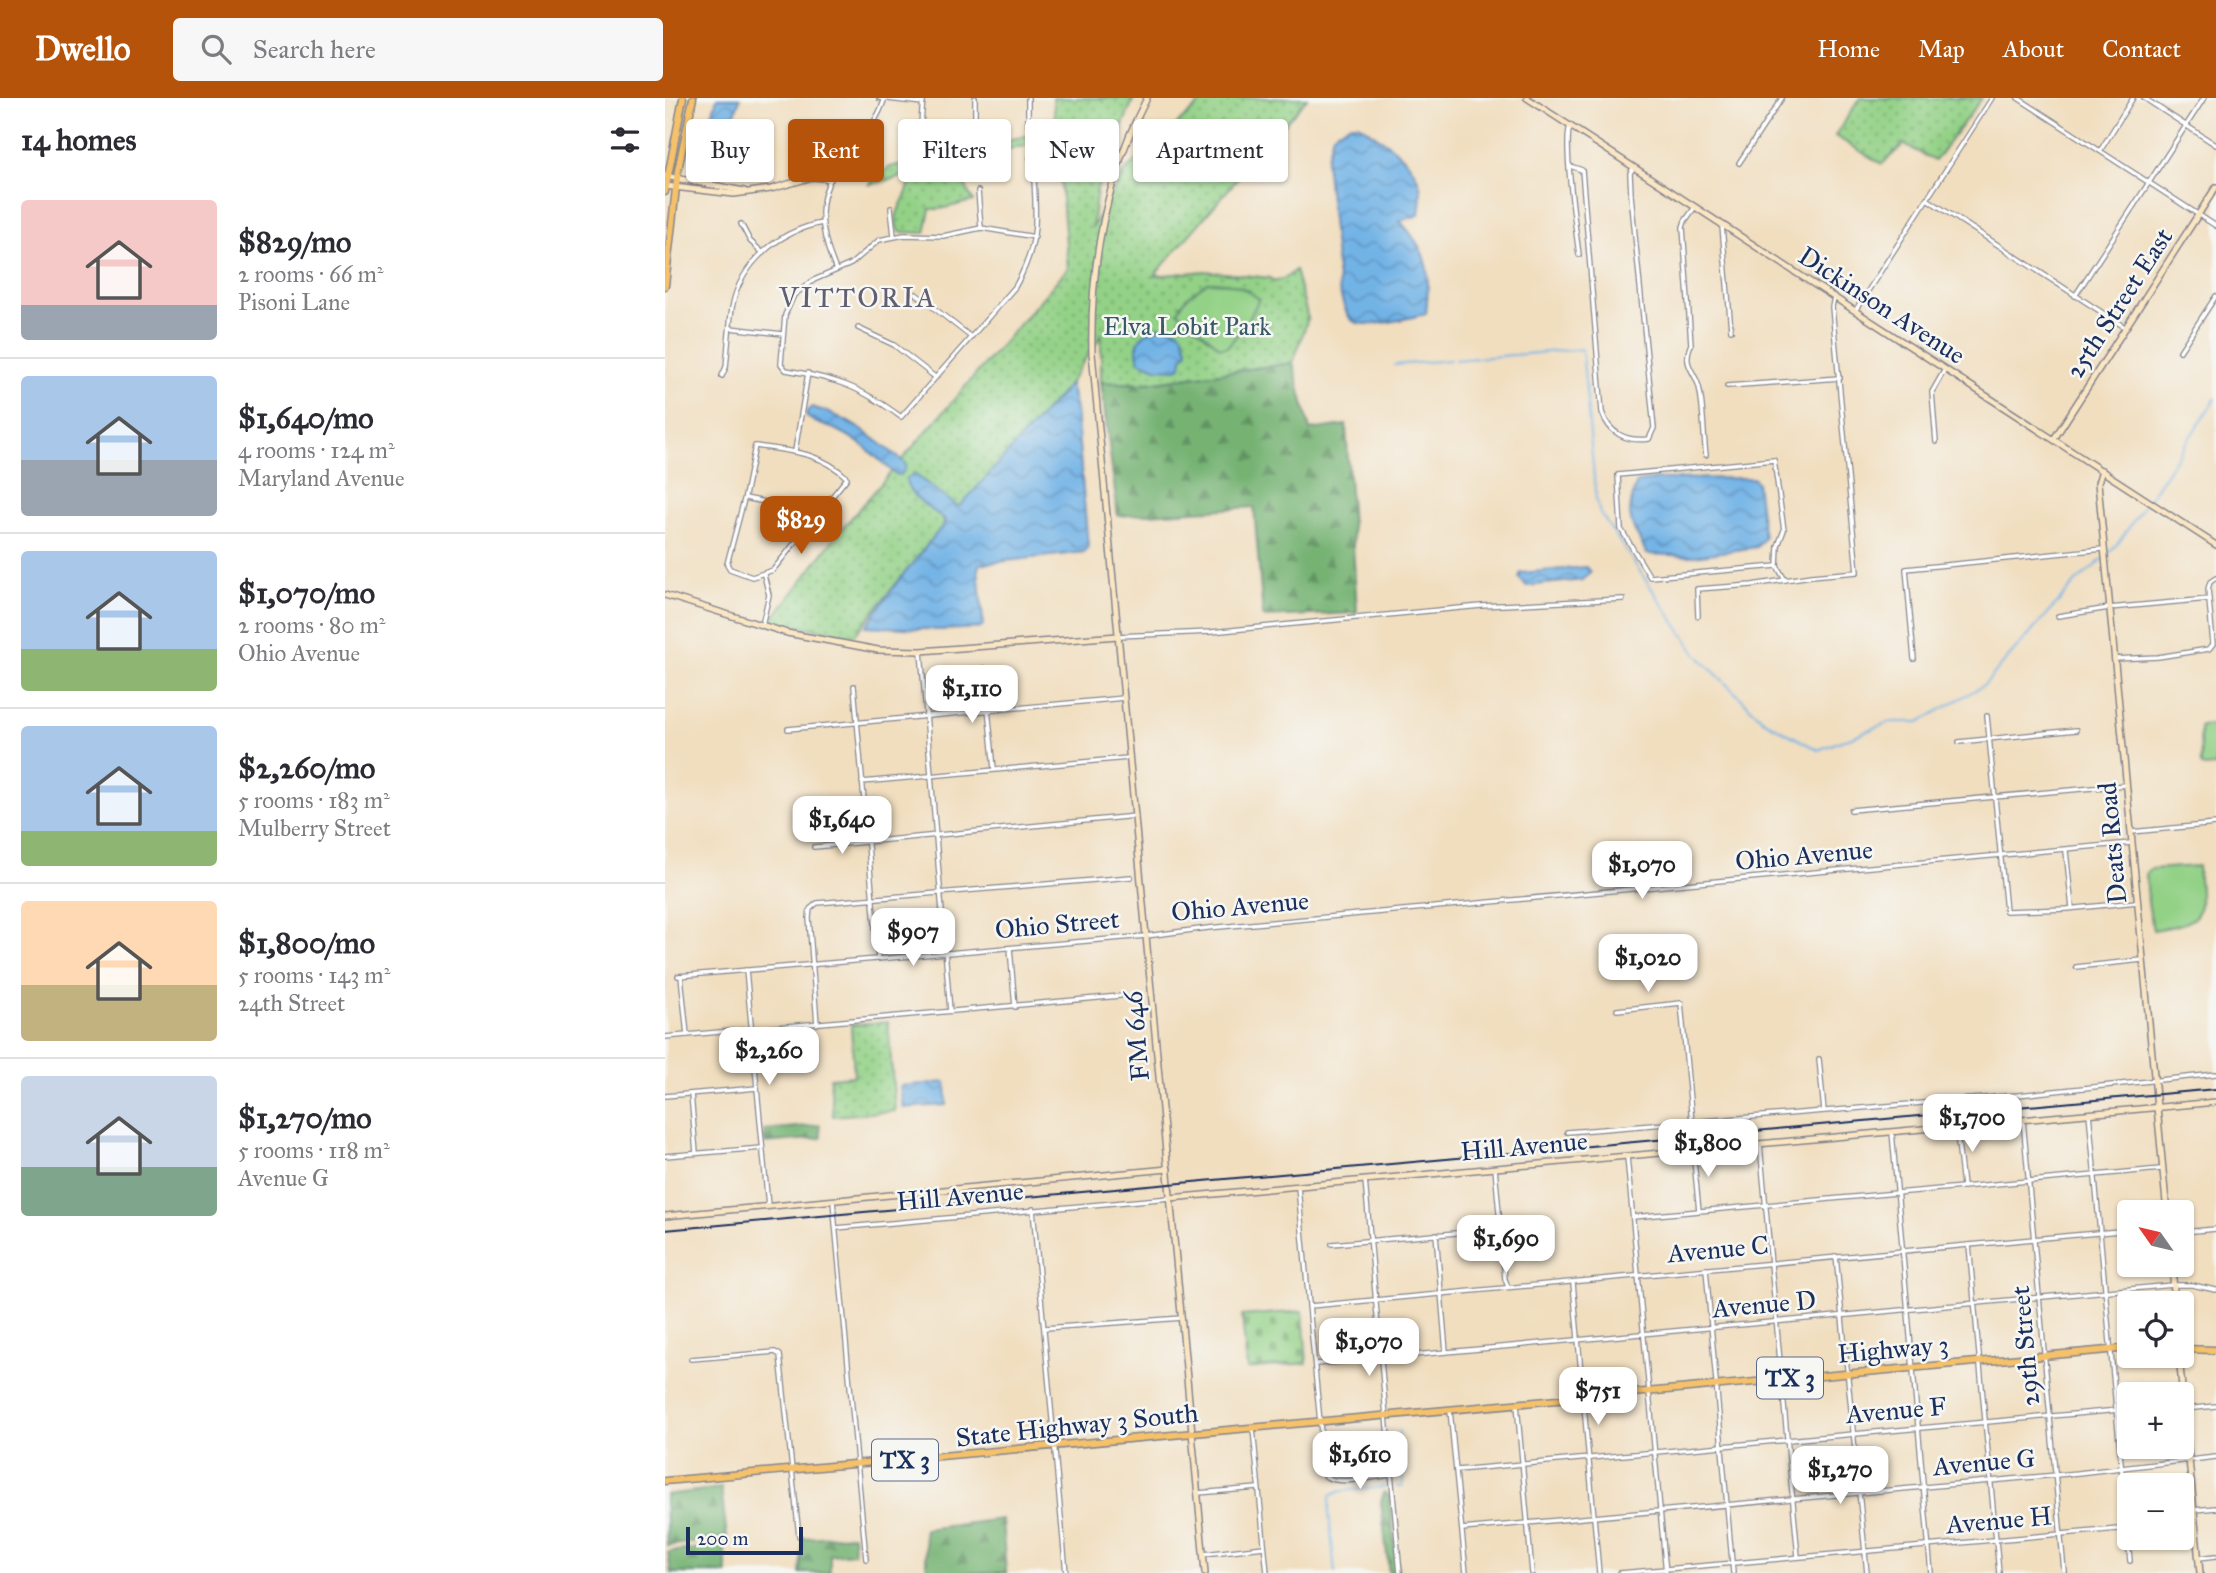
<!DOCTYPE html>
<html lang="en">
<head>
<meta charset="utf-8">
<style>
	:root { --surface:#fff; --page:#f7f7f7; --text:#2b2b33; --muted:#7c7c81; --line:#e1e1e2; --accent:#b45309 }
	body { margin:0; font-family:"IM FELL Great Primer",serif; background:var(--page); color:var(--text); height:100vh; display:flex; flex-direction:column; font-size:26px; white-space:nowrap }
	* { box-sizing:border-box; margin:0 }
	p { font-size:23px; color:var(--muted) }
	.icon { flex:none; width:38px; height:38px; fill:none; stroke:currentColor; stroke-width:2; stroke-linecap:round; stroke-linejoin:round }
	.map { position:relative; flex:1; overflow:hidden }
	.drawer { display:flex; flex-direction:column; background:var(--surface); width:665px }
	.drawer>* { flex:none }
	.guide { position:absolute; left:21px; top:21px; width:665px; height:63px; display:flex; gap:14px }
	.needle { width:46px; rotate:304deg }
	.buttons { position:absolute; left:1452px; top:1102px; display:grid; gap:14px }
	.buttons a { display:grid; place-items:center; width:77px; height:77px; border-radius:7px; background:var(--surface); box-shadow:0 2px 5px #0004; font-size:35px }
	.scale { position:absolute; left:21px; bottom:18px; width:117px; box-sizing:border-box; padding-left:7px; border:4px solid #1b2f5e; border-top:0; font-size:19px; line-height:24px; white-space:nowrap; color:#1b2f5e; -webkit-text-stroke:5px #f6f6f2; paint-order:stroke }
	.price { position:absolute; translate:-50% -60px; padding:0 16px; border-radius:14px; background:#fff; color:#222; font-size:23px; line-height:46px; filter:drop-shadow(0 2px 4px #0008) }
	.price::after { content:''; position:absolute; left:50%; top:42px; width:21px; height:16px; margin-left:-10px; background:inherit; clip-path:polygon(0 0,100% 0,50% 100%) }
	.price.active { background:var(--accent); color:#fff }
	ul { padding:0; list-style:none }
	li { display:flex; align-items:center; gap:21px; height:175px; padding:0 21px }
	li+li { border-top:2px solid var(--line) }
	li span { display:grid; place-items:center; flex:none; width:196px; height:140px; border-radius:7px; color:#555 }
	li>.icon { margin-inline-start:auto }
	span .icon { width:84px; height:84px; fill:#fffc; stroke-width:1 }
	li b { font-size:30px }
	h2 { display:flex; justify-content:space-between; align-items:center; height:84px; padding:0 21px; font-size:30px }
	.pill { padding:0 24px; border-radius:7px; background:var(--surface); box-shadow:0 2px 5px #0004; font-size:24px; line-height:63px }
	.pill.active { background:var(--accent); color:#fff }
	header { display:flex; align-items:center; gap:42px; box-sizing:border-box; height:98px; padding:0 35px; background:var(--accent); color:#fff }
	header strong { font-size:33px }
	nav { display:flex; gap:38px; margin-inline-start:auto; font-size:24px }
	.search { width:490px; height:63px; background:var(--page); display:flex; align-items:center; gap:18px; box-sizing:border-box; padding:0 24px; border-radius:7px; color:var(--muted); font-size:26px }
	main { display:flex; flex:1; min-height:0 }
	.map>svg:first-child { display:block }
</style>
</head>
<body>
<header>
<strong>Dwello</strong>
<div class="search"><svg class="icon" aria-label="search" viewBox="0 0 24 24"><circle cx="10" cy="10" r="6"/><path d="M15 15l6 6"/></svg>Search here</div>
<nav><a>Home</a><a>Map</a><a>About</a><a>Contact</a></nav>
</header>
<main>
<section class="drawer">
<h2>14 homes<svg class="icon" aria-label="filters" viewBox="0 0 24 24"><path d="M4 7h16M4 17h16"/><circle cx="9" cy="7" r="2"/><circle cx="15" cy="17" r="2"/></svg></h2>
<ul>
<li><span style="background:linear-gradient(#f6c9c9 75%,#9aa5b1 0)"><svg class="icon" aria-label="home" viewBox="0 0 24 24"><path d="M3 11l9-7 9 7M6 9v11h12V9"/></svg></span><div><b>$829/mo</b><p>2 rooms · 66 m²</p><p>Pisoni Lane</p></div></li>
<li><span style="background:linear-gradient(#a9c7e8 60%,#9aa5b1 0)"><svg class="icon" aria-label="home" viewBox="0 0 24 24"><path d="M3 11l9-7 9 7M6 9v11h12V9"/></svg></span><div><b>$1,640/mo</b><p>4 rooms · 124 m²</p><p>Maryland Avenue</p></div></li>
<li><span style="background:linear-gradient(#a9c7e8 70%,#8fb573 0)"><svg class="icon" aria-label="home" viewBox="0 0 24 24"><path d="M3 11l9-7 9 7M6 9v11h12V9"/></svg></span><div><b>$1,070/mo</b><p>2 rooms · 80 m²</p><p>Ohio Avenue</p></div></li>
<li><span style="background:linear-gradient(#a9c7e8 75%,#8fb573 0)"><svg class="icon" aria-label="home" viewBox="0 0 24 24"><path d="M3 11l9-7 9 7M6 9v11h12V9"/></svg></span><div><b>$2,260/mo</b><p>5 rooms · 183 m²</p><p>Mulberry Street</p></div></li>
<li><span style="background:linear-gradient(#ffd9b3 60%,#c2b280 0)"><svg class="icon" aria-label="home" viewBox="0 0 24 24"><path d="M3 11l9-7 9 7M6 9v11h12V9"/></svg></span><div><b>$1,800/mo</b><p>5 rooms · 143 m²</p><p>24th Street</p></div></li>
<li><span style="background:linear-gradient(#c9d6e8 65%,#7fa58c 0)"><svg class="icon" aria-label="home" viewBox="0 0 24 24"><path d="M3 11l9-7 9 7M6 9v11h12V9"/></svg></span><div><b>$1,270/mo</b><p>5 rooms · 118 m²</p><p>Avenue G</p></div></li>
</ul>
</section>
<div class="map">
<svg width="1551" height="1475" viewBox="0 0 1551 1475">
	<defs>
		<pattern id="grass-dots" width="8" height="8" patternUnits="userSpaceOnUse" patternTransform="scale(1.75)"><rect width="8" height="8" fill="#93d186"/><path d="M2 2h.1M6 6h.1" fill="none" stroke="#77aa71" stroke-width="1.8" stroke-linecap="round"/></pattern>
		<pattern id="forest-firs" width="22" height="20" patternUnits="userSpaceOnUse" patternTransform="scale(1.75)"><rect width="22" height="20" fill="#76b373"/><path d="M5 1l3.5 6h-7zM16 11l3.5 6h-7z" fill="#609262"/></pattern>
		<pattern id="cemetery-stones" width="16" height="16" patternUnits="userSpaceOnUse" patternTransform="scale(1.75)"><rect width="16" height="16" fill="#93d186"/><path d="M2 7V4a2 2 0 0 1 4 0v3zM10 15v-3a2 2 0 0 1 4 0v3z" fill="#77aa71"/></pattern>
		<pattern id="water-waves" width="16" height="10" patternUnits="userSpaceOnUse" patternTransform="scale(1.75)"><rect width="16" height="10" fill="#72b3e6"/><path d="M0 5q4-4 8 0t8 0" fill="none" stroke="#5d92be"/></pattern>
	</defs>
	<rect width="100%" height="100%" fill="#f6f6f2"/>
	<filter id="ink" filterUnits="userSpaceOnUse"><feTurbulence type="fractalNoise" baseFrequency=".0143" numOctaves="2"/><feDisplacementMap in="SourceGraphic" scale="14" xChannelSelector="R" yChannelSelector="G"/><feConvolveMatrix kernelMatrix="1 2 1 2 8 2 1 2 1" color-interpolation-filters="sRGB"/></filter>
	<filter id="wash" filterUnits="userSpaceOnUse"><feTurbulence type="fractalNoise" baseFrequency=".00686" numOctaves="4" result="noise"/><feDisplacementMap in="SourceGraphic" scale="28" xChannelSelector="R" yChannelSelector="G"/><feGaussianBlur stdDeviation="1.57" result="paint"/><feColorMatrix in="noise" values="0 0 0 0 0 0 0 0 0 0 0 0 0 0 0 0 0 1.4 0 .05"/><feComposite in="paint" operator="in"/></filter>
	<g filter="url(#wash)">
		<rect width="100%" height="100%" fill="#f1debf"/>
		<g fill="url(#grass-dots)" stroke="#578072" stroke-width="2">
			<path d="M388 0H469L432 91 427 130 460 73 541 0H642L489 178 540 173 605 180 609 184 622 179 630 172 643 220 628 265 475 286 436 284V237L404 286 296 408H292L249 376 242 381 280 425 189 538 106 523 175 433 403 170 392 41 295 62 302 91 308 103 275 111H265L260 135 234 134C222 114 249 97 244 77L203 87 225 69 391 31Z"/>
			<path d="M1195 0H1317L1270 63 1239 46 1217 66 1170 38Z"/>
			<path d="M223 924 230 1013 168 1018 165 980 189 978 186 927Z"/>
		</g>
		<g fill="url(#forest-firs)" stroke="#487168" stroke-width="2">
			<path d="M628 265 645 332 681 327 692 515 598 519 589 409 453 418 436 284 476 286Z"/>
			<path d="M155 1027 156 1040 100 1045 99 1032Z"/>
			<path d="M56 1390 62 1439 2 1448 0 1397Z"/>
			<path d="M719 1394 724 1398 733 1475H724L716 1404Z"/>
			<path d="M337 1421 341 1475H262L259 1431Z"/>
			<path d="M188 1437 189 1455 165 1457V1475H135L138 1440Z"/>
			<path d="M59 1447 62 1475H6L3 1454Z"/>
		</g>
		<path fill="url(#cemetery-stones)" stroke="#578072" stroke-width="2" d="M638 1213 642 1265 582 1271 577 1218Z"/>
		<g fill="#93d186" stroke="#578072" stroke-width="2">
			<path d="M543 184C564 184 577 187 594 201L582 225 562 249H555L513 214C519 199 530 193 543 184Z"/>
			<path d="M1551 627V668L1539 669 1536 667 1535 628Z"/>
			<path d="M1533 768C1537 819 1542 823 1488 832L1483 805 1481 775 1485 771Z"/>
		</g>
		<g fill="url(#water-waves)" stroke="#4671a2" stroke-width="2">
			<path d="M52 0H75C73 9 68 18 67 27 65 42 69 64 59 76L41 73 38 70 44 45 45 24Z"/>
			<path d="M686 26H693C717 41 753 62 756 94 756 101 755 109 754 117L735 123C765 156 765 172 761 216 745 219 702 232 688 223 680 217 677 201 674 192L661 63 668 36Z"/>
			<path d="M500 228 513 232 518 237 523 253 517 260 516 269 512 271 491 270 474 263C467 241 480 232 500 228Z"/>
			<path d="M405 286 411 312 423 448 420 454 315 466 313 470 318 522V527L314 530 277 532 201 528 234 482 280 425 279 421C267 412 242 397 241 381L249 376 292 408 296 407Z"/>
			<path d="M147 309C184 319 211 341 240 365V371L236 377 230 376C213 361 197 344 176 334 166 328 148 327 141 317L142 313Z"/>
			<path d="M1088 380 1092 385 1099 440 1092 449 1029 458 982 456C965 423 959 420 972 384L994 381Z"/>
			<path d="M921 469 925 474 918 482 861 488 854 480 856 475Z"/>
			<path d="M281 984 282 1007 238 1010 235 988Z"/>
		</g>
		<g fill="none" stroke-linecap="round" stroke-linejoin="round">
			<g stroke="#72b3e6" stroke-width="2">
				<path d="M790 262 917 251 931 401 935 415 1032 557 1098 622 1153 652 1225 624H1254L1319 587 1411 484 1438 461"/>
				<path d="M729 267 785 262"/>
				<path d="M1484 401 1551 300"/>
				<path d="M1442 457 1454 444 1480 406"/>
				<path d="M732 1389H737L738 1382 734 1333"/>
				<path d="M670 1475 664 1415 665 1398 676 1393 721 1389"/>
			</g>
		</g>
	</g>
	<g filter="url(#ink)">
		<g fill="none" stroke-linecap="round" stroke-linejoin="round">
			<defs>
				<g id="street">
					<path d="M214 0 258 5"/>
					<path d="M363 0V26"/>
					<path d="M1353 0 1551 128"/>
					<path d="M1479 0 1551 47"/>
					<path d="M905 28C898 46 911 132 914 157"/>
					<path d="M310 40V0"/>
					<path d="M254 51 258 0"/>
					<path d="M1435 53 1468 0"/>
					<path d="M365 60 368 66C371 116 376 143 350 189L236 319C194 288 172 281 121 272L116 266 120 217 129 197 149 182 186 166 214 142 239 137 278 138 316 130 370 139"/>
					<path d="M1074 65 1117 0"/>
					<path d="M905 68 917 72 937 314C944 336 962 344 984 341L989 330 966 97 965 75 969 69"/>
					<path d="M313 93 316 130"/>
					<path d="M1262 101 1461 230"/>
					<path d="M1030 109 1020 123 1018 129 1026 246C1017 268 1029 271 1034 289 1039 310 1038 335 1041 357"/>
					<path d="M226 110 229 138"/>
					<path d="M76 126 85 143 98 155"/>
					<path d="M1057 128 1066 232"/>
					<path d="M171 172C153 130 149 96 180 59 198 38 211 27 220 0"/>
					<path d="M251 196 306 239"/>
					<path d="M1410 198 1539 0"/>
					<path d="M1190 213 1327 0"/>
					<path d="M65 230 118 236"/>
					<path d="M193 230 229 247 270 279"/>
					<path d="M1515 253 1551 198"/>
					<path d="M57 278 61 269C63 250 64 229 67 210 75 165 114 133 157 125"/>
					<path d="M1062 288 1175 280"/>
					<path d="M1271 344 1267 294 1280 271"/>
					<path d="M90 348C124 353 157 354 182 380L108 472 87 479 65 471 62 466 80 398Z"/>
					<path d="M130 353 143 275"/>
					<path d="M80 400 125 409 147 421"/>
					<path d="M1112 468 1113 448 1119 432 1109 362 953 377 956 431 985 479 1112 468 1120 482"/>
					<path d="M1033 518 1032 491 1087 487 1146 478 1192 474 1167 209 1169 199"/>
					<path d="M1393 518 1444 510 1544 501"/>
					<path d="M97 527 104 497 99 477"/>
					<path d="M453 538 546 534 816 508 958 501"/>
					<path d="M256 553 285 913"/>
					<path d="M1249 561 1241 471 1438 451"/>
					<path d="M1449 561 1493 559 1544 551 1548 546 1543 491 1545 484 1551 480"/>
					<path d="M319 570 329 671"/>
					<path d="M189 588 213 861"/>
					<path d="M1322 618 1341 813 1402 811 1472 804"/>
					<path d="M123 631 459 600"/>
					<path d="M1294 644 1411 632"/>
					<path d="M197 684 463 660"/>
					<path d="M1186 712 1461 687"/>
					<path d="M1466 734 1551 726"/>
					<path d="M149 749 471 718"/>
					<path d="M1401 753 1407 810"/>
					<path d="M345 850 350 909"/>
					<path d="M1411 869 1477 862"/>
					<path d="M81 872 103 1108"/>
					<path d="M13 878 481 838 543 830 1466 745"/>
					<path d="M16 878 22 937"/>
					<path d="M952 912 1016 905 1027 1024"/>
					<path d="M152 926 144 820 145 811 152 805 466 779"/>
					<path d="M0 939 455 898"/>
					<path d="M1154 961 1159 1013"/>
					<path d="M26 996 31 1055"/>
					<path d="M0 998 92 990"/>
					<path d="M1424 1015 1465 1463"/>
					<path d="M1358 1022 1399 1473"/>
					<path d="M1291 1027 1298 1088"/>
					<path d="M902 1034 1343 998 1551 976"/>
					<path d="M1227 1034 1266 1475"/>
					<path d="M1095 1046 1133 1459"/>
					<path d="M1028 1052 1034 1113"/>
					<path d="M0 1058 97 1050"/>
					<path d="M962 1059 1001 1475"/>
					<path d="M830 1070 840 1181 843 1189"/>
					<path d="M700 1082 735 1475"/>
					<path d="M633 1089 660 1378C672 1388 710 1379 725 1377"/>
					<path d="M168 1103 201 1461"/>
					<path d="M368 1111 401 1475"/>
					<path d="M968 1119 1496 1071"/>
					<path d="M171 1130 505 1100"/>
					<path d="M1517 1134 1551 1131"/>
					<path d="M771 1136 781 1254"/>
					<path d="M667 1146 836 1131"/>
					<path d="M1304 1147 1334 1475"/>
					<path d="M1171 1158 1202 1475"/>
					<path d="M1041 1171 1068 1475"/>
					<path d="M908 1185 934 1475"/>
					<path d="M645 1208 1465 1132"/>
					<path d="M380 1230 517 1220"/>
					<path d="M26 1261 110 1254 115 1257 134 1438"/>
					<path d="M651 1266 1508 1187H1527L1551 1192"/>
					<path d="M852 1306 867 1475"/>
					<path d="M1519 1311 1551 1308"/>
					<path d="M785 1312 801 1475"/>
					<path d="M588 1331 602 1475"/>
					<path d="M792 1372 1465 1311"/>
					<path d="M533 1395 593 1390"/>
					<path d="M1529 1412 1551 1410"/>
					<path d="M1517 1426 1529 1425"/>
					<path d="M797 1431 1413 1375 1551 1359"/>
					<path d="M539 1456 599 1449"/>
					<path d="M1534 1460 1551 1458"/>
					<path d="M955 1475 1465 1430"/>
				</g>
				<g id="secondary">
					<path d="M482 0C441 78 425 167 427 255L540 1475"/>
					<path d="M862 0 1551 447"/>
					<path d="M0 78 79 93"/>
					<path d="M0 88 69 96 106 91 148 79 165 81"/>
					<path d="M1389 341 1551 89"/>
					<path d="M1437 372 1433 385 1502 1115"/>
					<path d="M0 497 122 535 213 552 256 553 453 538"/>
					<path d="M505 1100 1551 1004"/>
					<path d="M0 1118 503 1071"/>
					<path d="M1507 1167 1510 1206"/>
					<path d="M1514 1258 1535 1475"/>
				</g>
				<g id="primary">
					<path d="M0 94 18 0"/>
					<path d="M0 188 13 72 28 0"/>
					<path d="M1517 1251 1551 1252"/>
					<path d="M0 1383 1465 1250"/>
				</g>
			</defs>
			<use href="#street" stroke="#86868e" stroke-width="6"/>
			<use href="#secondary" stroke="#86868e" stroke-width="8"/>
			<use href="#primary" stroke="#86868e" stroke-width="9"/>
			<use href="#street" stroke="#fff" stroke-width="3.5"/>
			<use href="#secondary" stroke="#fbe6c4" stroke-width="5"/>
			<use href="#primary" stroke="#f5c16b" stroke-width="6"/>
			<path stroke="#1b2f5e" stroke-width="2" d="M0 1132 1551 991"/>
		</g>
	</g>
	<g text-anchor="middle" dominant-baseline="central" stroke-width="5" stroke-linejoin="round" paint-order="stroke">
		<g fill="#f6f6f2" stroke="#5d6b8a" stroke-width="2">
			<rect x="1092" y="1259.5" width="66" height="41" rx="5"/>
			<rect x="207" y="1341.5" width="66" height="41" rx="5"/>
		</g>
		<g font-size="24" font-weight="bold" fill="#1b2f5e">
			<text x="1125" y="1280">TX 3</text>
			<text x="240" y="1362">TX 3</text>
		</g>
		<g font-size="26" fill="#1b2f5e" stroke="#f6f6f2">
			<text transform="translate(1454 205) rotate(-57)">25th Street East</text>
			<text transform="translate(1217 207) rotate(33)">Dickinson Avenue</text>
			<text transform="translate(1447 745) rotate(-95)">Deats Road</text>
			<text transform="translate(1139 757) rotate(-5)">Ohio Avenue</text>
			<text transform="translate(575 808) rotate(-5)">Ohio Avenue</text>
			<text transform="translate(392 826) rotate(-5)">Ohio Street</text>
			<text transform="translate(471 938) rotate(-95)">FM 646</text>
			<text transform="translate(859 1048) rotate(-5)">Hill Avenue</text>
			<text transform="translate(295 1098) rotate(-5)">Hill Avenue</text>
			<text transform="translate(1053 1151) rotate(-5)">Avenue C</text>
			<text transform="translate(1099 1206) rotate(-5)">Avenue D</text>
			<text transform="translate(1360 1248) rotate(-95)">29th Street</text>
			<text transform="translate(1228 1251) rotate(-5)">Highway 3</text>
			<text transform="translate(1231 1312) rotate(-5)">Avenue F</text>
			<text transform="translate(412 1327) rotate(-6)">State Highway 3 South</text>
			<text transform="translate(1319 1364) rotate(-5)">Avenue G</text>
			<text transform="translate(1334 1422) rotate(-5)">Avenue H</text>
		</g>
		<g font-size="26" fill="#395868" stroke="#f6f6f2">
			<text x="522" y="228">Elva Lobit Park</text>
		</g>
		<g font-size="28" letter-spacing="2" fill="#635e71" stroke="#f6f6f2">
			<text x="193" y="199">VITTORIA</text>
		</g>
	</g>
</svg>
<div class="buttons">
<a><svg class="needle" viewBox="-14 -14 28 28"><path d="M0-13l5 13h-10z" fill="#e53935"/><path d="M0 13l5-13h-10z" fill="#7c7c81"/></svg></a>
<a><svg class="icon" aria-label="locate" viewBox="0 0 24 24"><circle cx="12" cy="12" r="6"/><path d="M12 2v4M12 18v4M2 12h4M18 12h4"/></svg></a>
<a>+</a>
<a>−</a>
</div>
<div class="scale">200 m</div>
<b class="price active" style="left:136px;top:458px">$829</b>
<b class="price" style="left:307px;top:627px">$1,110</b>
<b class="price" style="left:177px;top:758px">$1,640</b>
<b class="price" style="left:977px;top:803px">$1,070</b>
<b class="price" style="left:248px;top:870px">$907</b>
<b class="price" style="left:983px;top:896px">$1,020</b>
<b class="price" style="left:104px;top:989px">$2,260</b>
<b class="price" style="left:1307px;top:1056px">$1,700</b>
<b class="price" style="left:1043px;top:1081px">$1,800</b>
<b class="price" style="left:841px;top:1177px">$1,690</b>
<b class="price" style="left:704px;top:1280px">$1,070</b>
<b class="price" style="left:933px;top:1329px">$751</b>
<b class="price" style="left:695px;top:1393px">$1,610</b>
<b class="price" style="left:1175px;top:1408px">$1,270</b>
<div class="guide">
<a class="pill">Buy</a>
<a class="pill active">Rent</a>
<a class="pill">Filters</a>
<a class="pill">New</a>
<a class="pill">Apartment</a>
</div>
</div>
</main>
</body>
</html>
